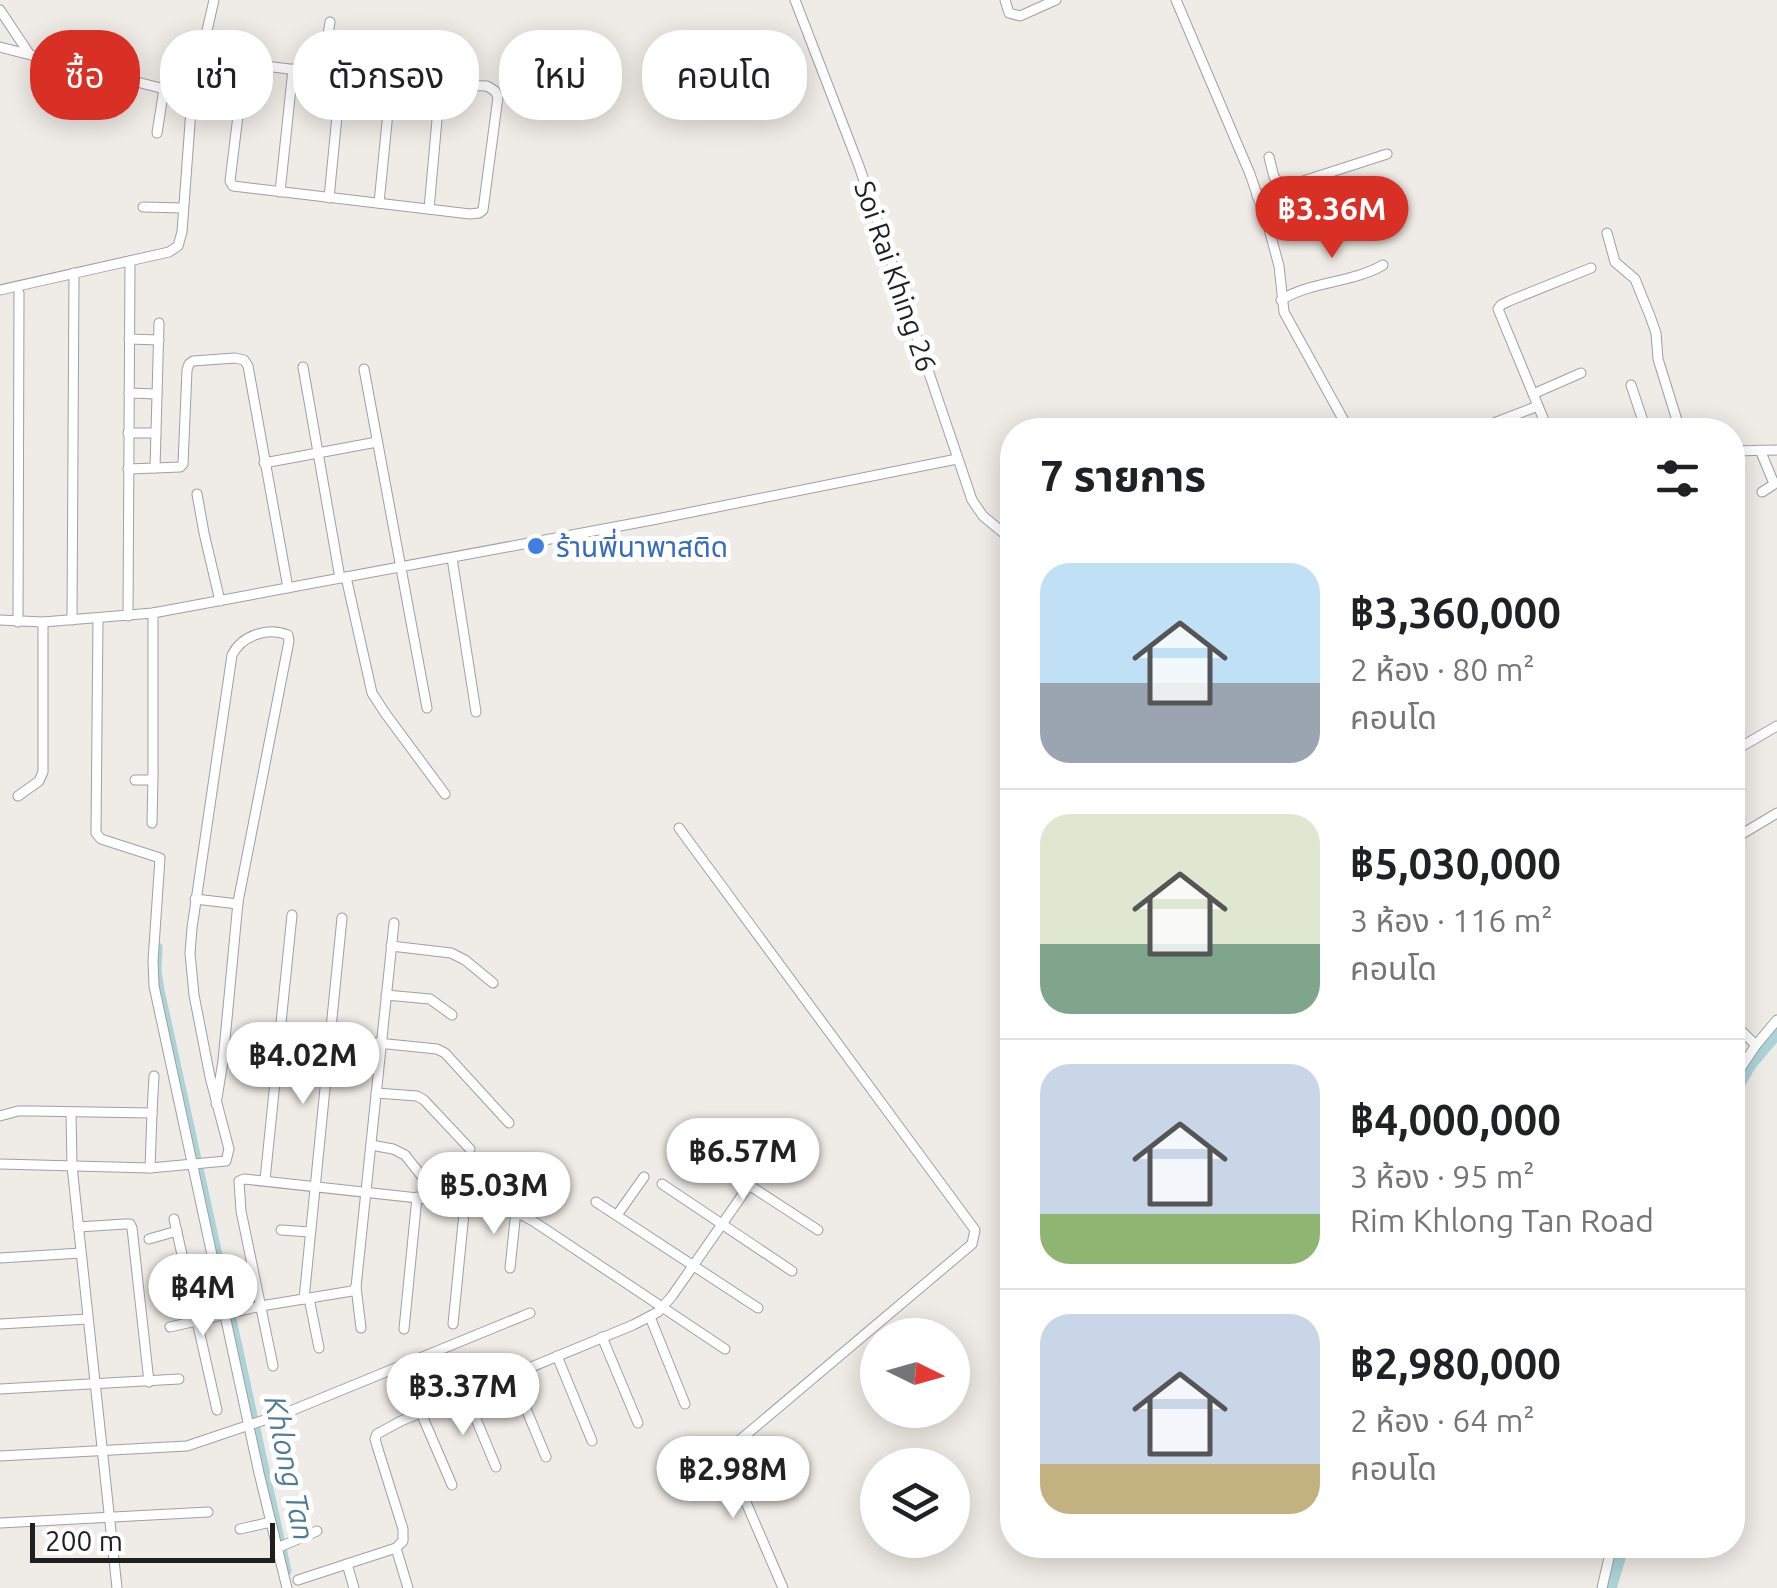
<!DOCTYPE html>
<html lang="th">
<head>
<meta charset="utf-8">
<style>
	:root { --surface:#fff; --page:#f6f6f6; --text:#202124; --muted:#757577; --line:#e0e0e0; --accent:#d93025 }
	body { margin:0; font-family:Ubuntu,"Noto Sans Thai",sans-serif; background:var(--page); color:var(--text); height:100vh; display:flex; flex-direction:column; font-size:38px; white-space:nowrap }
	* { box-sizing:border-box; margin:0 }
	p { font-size:32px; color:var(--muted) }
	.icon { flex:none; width:55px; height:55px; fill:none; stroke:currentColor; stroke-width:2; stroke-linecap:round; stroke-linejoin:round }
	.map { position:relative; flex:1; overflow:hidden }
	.panel { position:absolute; left:1000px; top:418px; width:745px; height:1140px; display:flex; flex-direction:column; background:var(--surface); border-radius:40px; box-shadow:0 5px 25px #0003 }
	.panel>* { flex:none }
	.hud { position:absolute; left:30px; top:30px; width:820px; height:90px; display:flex; gap:20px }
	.needle { width:65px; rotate:95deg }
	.controls { position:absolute; left:860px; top:1318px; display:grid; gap:20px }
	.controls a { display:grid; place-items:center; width:110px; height:110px; border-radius:50%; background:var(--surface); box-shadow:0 5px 25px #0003; font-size:50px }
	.scale { position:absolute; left:30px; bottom:25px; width:245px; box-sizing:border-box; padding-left:10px; border:5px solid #1f1f1f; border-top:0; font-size:28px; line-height:35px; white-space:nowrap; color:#1f1f1f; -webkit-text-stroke:8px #fff; paint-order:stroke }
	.price { position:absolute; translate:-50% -85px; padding:0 22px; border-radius:35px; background:#fff; color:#222; font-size:32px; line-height:65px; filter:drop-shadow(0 2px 5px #0008) }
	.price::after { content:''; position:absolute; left:50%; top:60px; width:30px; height:22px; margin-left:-15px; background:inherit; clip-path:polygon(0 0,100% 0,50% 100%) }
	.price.selected { background:var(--accent); color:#fff }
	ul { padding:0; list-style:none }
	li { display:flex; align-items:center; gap:30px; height:250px; padding:0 40px }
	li+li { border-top:2px solid var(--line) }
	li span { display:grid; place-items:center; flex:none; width:280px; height:200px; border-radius:30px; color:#555 }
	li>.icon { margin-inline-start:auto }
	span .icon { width:120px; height:120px; fill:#fffc; stroke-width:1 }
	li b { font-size:42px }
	h2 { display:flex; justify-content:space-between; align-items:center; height:120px; padding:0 40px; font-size:42px }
	.chip { padding:0 35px; border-radius:40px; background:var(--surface); box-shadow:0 5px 25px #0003; font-size:35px; line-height:90px }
	.chip.selected { background:var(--accent); color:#fff }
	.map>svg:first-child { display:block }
</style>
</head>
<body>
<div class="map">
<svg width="1777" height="1588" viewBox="0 0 1777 1588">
	<rect width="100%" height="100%" fill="#efebe6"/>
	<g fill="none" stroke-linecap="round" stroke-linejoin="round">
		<path stroke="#abd3d8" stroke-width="9" d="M158 947 157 971 160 990 287 1571"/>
		<g stroke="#abd3d8" stroke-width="15">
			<path d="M1732 1093 1749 1064 1777 1031"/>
			<path d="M1609 1588 1622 1545"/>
		</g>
		<defs>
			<g id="street">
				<path d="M795 0 859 166 972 500 983 516 1012 540"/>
				<path d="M1005 0 1009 13 1020 16 1056 0"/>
				<path d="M1176 0 1250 174 1269 229 1279 266 1284 312 1349 430"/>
				<path d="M0 10 28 52"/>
				<path d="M0 47 192 96 240 100"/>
				<path d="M257 65 411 84 487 86 495 91 498 97 483 210 479 213 470 214 233 186 230 181 242 83 250 68Z"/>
				<path d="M322 73 330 22"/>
				<path d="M157 133 164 89"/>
				<path d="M1269 157 1274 177 1282 186"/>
				<path d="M280 192 293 69"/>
				<path d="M1257 196 1387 154"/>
				<path d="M329 198 341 75"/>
				<path d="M379 203 391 82"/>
				<path d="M143 207 183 208"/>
				<path d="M429 209 440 86"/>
				<path d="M1607 233 1615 262 1635 279 1650 316 1656 333 1658 359 1680 430"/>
				<path d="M0 290 169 252 178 246 182 232 192 96 214 0"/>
				<path d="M1281 300C1312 281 1352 283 1383 265"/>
				<path d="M129 339 159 340"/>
				<path d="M303 367 340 578"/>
				<path d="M364 369 427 708"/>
				<path d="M1631 385 1646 430"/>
				<path d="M129 393 157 394"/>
				<path d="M1533 394 1581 373"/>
				<path d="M1476 430 1538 406"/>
				<path d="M1548 430 1498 309 1501 305 1509 301 1591 268"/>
				<path d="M128 433H156"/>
				<path d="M1760 450 1773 481V485L1762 492"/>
				<path d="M1732 451 1777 450"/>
				<path d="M264 463 377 442"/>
				<path d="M155 468 180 467 183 464 187 370 189 364 193 361 235 358 244 360 248 366 288 588"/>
				<path d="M128 469 155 468 159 323"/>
				<path d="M197 494 204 533 220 601"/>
				<path d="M452 558 476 712"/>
				<path d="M346 577 372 693 385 713 445 794"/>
				<path d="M128 616 130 261"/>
				<path d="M98 619 96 833 101 839 160 858 153 961 154 986 259 1473 287 1588"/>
				<path d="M0 620 43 622 153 613 652 520 957 459"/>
				<path d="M72 620 74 273"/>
				<path d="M18 622 19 293"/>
				<path d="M1732 752 1777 726"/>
				<path d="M135 780H150L153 775V613"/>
				<path d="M18 796 39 781 43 772V622"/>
				<path d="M152 823 153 776"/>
				<path d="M679 828 975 1230 972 1244 728 1450 729 1463 783 1588"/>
				<path d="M1732 840 1777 813"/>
				<path d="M195 899 238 904"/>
				<path d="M391 946 451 953 465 960 493 983"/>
				<path d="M386 995 430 999 452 1015"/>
				<path d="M1732 1022 1756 1045"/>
				<path d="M259 1031 437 1049 445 1053 509 1123"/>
				<path d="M1732 1081 1756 1045 1777 1020"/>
				<path d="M376 1093 417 1096 424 1100 470 1149"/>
				<path d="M71 1113 72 1166 117 1588"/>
				<path d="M0 1116 18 1111H33L152 1113 154 1076"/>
				<path d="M371 1145 393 1149 405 1155 440 1199"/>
				<path d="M689 1146 818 1230"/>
				<path d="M0 1164 150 1168 226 1161 229 1149 210 1077 194 995 190 953 192 928 232 655C242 635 268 627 288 635L289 641 238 902 223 1061 216 1104"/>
				<path d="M150 1168 152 1113"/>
				<path d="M265 1180 292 915"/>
				<path d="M662 1184 792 1271"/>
				<path d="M596 1202 758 1308"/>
				<path d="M617 1215 644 1177"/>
				<path d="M174 1219 217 1410"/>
				<path d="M78 1227 125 1224H130L132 1228 149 1382"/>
				<path d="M281 1230 310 1232"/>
				<path d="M149 1239 177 1231"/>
				<path d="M0 1258 81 1253"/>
				<path d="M510 1268 516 1211"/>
				<path d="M156 1278 186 1271"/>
				<path d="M309 1298 319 1348"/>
				<path d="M304 1299 342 918"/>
				<path d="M650 1317 685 1404"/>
				<path d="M0 1324 88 1319"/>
				<path d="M453 1324 465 1203"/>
				<path d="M170 1327 261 1306 352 1291 356 1287"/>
				<path d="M361 1328 356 1287 394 923"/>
				<path d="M404 1329 417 1197"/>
				<path d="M602 1337 638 1423"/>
				<path d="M557 1356 592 1441"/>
				<path d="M273 1366 241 1211 239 1181 244 1179 509 1208 533 1221 725 1349"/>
				<path d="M512 1375 546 1457"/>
				<path d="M0 1389 179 1379"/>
				<path d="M466 1395 496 1467"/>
				<path d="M421 1413 452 1485"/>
				<path d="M0 1456 187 1446 288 1412 530 1313"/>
				<path d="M0 1523 208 1512"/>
				<path d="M240 1529 271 1522"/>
				<path d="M277 1548 317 1531"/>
				<path d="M396 1548 408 1588"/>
				<path d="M347 1564 354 1588"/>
				<path d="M298 1580 396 1548 403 1541V1529L377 1446 375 1439 377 1434 401 1421 633 1325 658 1312 672 1296 764 1164"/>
				<path d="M1602 1588 1612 1545"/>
			</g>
		</defs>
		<use href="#street" stroke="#a0a0a0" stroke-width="11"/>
		<use href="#street" stroke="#fff" stroke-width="9"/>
	</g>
	<circle fill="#3f7fe0" stroke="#fff" stroke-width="4" cx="536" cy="546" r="10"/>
	<g text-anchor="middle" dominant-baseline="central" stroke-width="10" stroke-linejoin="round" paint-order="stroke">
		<g font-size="28" fill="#1f1f1f" stroke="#fff">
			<text transform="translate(896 276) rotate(71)">Soi Rai Khing 26</text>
		</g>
		<g font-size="28" fill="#366cbe" stroke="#fff" text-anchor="start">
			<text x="556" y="546">ร้านพี่นาพาสติด</text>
		</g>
		<g font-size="30" font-style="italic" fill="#4e7a96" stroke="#fff">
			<text transform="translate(290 1468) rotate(78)">Khlong Tan</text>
		</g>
	</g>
</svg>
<div class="controls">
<a><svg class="needle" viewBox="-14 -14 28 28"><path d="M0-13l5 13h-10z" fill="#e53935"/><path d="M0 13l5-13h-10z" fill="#757577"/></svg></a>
<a><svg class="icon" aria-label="layers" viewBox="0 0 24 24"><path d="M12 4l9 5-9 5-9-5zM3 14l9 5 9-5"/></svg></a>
</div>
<div class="scale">200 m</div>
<b class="price selected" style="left:1332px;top:261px">฿3.36M</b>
<b class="price" style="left:303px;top:1107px">฿4.02M</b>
<b class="price" style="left:743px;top:1203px">฿6.57M</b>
<b class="price" style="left:494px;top:1237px">฿5.03M</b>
<b class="price" style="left:203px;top:1339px">฿4M</b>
<b class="price" style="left:463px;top:1438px">฿3.37M</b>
<b class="price" style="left:733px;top:1521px">฿2.98M</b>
<div class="hud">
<a class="chip selected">ซื้อ</a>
<a class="chip">เช่า</a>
<a class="chip">ตัวกรอง</a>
<a class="chip">ใหม่</a>
<a class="chip">คอนโด</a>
</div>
<section class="panel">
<h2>7 รายการ<svg class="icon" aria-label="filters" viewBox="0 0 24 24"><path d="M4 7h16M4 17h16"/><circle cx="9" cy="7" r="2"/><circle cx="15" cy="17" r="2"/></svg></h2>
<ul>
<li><span style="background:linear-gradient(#bfe0f5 60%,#9aa5b1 0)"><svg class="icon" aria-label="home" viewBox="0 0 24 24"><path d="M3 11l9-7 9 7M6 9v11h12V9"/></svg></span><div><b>฿3,360,000</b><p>2 ห้อง · 80 m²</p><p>คอนโด</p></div></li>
<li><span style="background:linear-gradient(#dfe7d0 65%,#7fa58c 0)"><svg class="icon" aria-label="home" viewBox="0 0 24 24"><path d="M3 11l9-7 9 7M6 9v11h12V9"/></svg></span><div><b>฿5,030,000</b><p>3 ห้อง · 116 m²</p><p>คอนโด</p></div></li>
<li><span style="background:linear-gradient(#c9d6e8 75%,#8fb573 0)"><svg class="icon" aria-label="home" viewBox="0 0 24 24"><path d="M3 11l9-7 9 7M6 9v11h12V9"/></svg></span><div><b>฿4,000,000</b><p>3 ห้อง · 95 m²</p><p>Rim Khlong Tan Road</p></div></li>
<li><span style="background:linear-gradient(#c9d6e8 75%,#c2b280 0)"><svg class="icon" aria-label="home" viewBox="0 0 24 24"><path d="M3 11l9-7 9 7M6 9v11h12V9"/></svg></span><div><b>฿2,980,000</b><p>2 ห้อง · 64 m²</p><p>คอนโด</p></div></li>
</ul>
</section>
</div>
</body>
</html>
